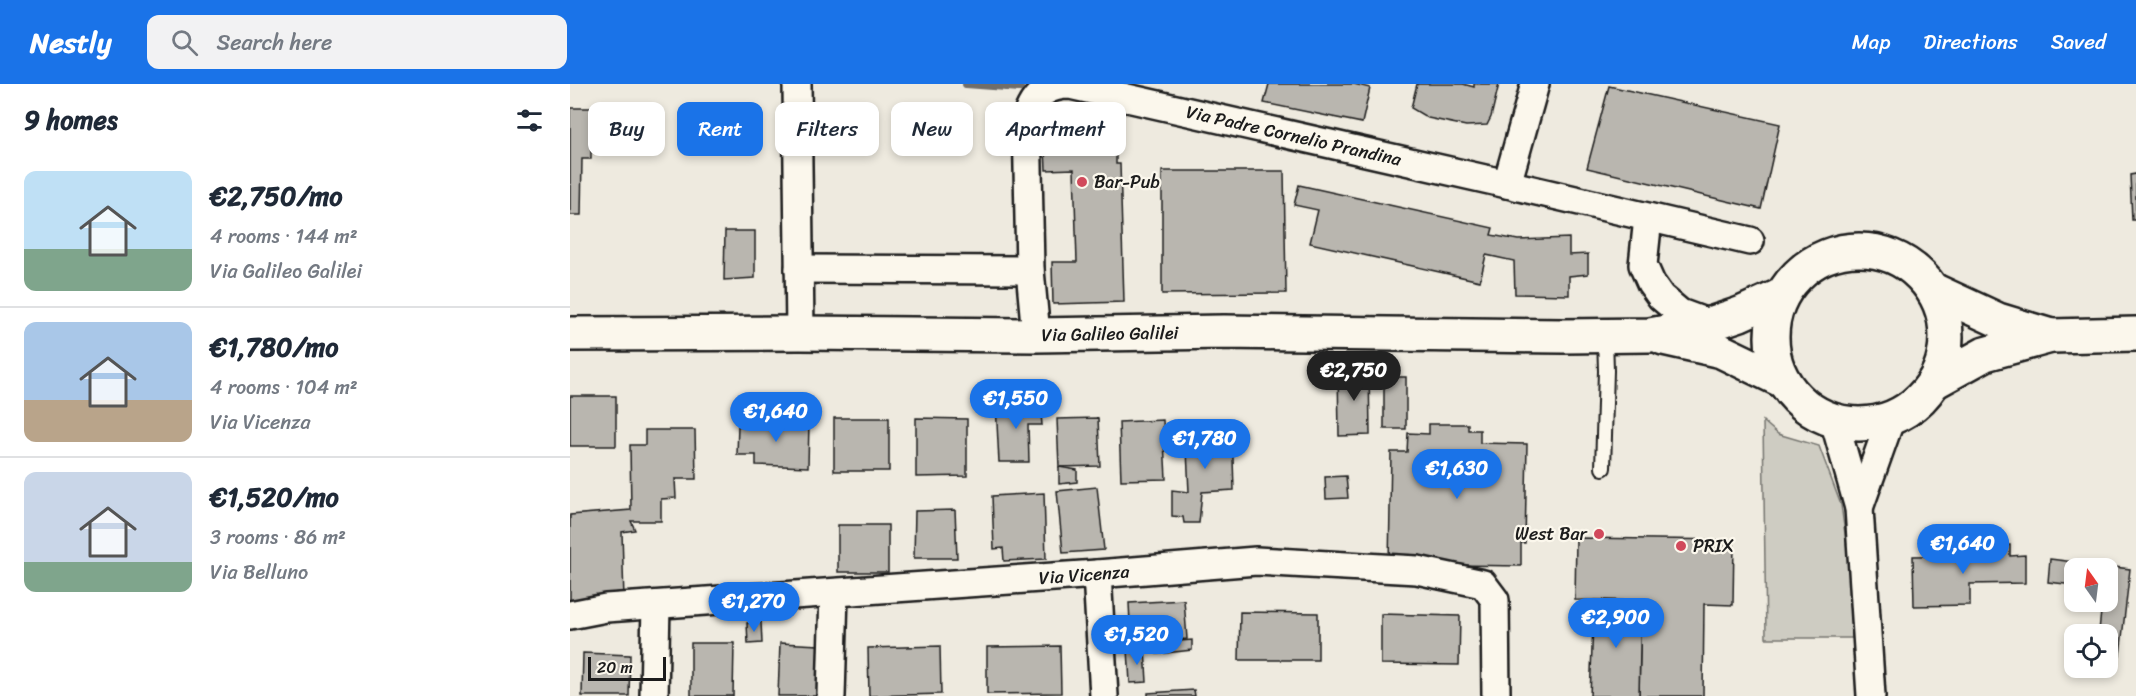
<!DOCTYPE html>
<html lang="en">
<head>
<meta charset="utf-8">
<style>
	:root { --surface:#fff; --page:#f2f2f3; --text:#1f2937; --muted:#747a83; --line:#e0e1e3; --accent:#1a73e8 }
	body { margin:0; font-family:Sriracha,sans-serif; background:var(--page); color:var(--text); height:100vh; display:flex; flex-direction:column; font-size:22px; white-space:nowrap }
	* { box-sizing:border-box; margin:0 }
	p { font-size:20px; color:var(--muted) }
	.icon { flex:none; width:33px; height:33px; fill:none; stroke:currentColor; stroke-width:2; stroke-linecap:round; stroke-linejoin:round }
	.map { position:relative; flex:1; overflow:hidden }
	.panel { display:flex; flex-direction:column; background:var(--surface); width:570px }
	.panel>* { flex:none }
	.hud { position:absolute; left:18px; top:18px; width:570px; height:54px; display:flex; gap:12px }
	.needle { width:39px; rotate:346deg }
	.tools { position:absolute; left:1494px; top:474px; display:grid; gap:12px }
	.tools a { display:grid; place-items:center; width:54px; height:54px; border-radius:12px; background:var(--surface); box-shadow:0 3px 9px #0003; font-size:30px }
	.scale { position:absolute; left:18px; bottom:15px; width:78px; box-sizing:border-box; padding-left:6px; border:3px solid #1c1c1c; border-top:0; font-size:16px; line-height:21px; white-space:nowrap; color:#1c1c1c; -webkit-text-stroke:4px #fbf7ec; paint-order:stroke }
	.price { position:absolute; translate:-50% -51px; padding:0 14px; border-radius:21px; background:var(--accent); color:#fff; font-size:20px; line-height:39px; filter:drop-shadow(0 2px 3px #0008) }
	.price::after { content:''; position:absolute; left:50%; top:36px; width:18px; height:14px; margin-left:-9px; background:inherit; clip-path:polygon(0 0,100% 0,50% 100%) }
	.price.selected { background:#222; color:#fff }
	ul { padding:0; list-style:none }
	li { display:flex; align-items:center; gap:18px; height:150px; padding:0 24px }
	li+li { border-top:2px solid var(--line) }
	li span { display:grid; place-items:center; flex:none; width:168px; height:120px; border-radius:12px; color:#555 }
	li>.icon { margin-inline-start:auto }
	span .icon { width:72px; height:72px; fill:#fffc; stroke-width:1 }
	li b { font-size:26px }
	h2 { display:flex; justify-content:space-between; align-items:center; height:72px; padding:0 24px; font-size:26px }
	.pill { padding:0 21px; border-radius:12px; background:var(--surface); box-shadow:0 3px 9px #0003; font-size:21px; line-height:54px }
	.pill.selected { background:var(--accent); color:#fff }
	header { display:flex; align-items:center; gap:36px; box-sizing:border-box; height:84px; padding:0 30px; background:var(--accent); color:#fff }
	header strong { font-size:28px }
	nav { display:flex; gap:33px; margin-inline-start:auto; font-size:21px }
	.search { width:420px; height:54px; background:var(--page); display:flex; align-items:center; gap:15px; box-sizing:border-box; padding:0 21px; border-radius:12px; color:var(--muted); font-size:22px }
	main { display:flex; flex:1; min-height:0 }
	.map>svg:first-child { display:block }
</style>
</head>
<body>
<header>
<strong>Nestly</strong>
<div class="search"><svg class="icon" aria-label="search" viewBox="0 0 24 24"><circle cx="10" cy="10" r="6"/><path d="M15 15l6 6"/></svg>Search here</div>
<nav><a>Map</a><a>Directions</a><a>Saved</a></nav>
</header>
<main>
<section class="panel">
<h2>9 homes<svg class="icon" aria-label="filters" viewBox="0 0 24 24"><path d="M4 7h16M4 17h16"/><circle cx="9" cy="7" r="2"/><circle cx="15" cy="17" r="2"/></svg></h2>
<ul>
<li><span style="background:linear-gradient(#bfe0f5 65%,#7fa58c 0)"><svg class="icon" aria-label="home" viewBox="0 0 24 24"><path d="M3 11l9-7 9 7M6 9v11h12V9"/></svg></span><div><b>€2,750/mo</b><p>4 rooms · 144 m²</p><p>Via Galileo Galilei</p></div></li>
<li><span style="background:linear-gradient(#a9c7e8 65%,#b9a48a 0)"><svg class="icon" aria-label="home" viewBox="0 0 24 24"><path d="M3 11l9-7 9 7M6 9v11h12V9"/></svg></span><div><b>€1,780/mo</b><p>4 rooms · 104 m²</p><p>Via Vicenza</p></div></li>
<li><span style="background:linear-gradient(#c9d6e8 75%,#7fa58c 0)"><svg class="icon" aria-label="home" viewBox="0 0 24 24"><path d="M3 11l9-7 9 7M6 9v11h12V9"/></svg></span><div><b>€1,520/mo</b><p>3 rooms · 86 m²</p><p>Via Belluno</p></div></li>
</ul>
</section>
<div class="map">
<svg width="1566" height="612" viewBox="0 0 1566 612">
	<rect width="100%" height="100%" fill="#eeeadf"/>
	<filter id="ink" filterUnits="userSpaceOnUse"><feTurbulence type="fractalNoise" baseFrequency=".0167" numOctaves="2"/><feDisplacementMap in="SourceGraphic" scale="12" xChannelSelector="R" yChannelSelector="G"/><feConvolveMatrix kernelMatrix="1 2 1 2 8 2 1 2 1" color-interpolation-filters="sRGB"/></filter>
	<g filter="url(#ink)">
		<path fill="#ceccc2" stroke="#75746f" stroke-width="1.5" d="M1193 337 1208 350 1249 362 1271 421 1280 486 1282 554H1196Z"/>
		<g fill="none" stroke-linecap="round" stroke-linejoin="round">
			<path stroke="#6f6d69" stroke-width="8" d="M396 0 450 4"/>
		</g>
		<g fill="#b9b6af" stroke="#1c1c1c" stroke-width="1.5">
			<path d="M699 0H784L800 4 792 39 694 19Z"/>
			<path d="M847 0H893L904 3V0H929L921 33 917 41 896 42 858 34 841 24Z"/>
			<path d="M1039 2 1210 40 1191 125 1017 84Z"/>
			<path d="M0 24H21V75H12L11 131H0Z"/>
			<path d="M523 52V64L546 63V80H550L554 218 483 220 482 178H507L504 85 476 86 475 64 497 63V53Z"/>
			<path d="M592 87H714L716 209 592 210Z"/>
			<path d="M1566 90V136H1562L1560 91Z"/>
			<path d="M729 101 923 144 921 151 948 156 999 154V171L1018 170V190L999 192V211L945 210 944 177 916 171 910 197 740 159 748 126 724 121Z"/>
			<path d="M155 147H185V194L154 196Z"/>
			<path d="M768 284H799L800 351 769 352Z"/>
			<rect x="814" y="293" width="22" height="52"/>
			<rect x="0" y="312" width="46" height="50"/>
			<path d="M470 318 472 341H458L459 378H429L426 320Z"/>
			<rect x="264" y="334" width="55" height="53"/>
			<path d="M346 334 397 335V392L346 393Z"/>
			<path d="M528 334 530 382 489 383 487 335Z"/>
			<path d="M186 336 239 337 238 383 186 381V371H167L168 342 186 341Z"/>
			<path d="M593 336 596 395 551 396 549 338Z"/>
			<path d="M859 340H898V346H910V359L957 360 955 459H951V482L819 480 821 368H837L838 349 859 350Z"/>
			<path d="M662 344 664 406 632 408 629 439H614L613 433 602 432V406L619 408 616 345Z"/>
			<path d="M75 346H125L126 395H105L106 414 91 415V437H61L65 446 52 448 54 516 0 517V431L61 426 60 361H75Z"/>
			<path d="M489 383 507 386V398L489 400Z"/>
			<path d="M776 392 778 414 756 415 755 393Z"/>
			<path d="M527 403 534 466 493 469 487 407Z"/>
			<path d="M474 409 476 475 434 477 433 464 424 465 422 412Z"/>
			<path d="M385 426 387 474H344L345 427Z"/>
			<rect x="268" y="441" width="50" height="47"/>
			<path d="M1006 454 1164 456 1163 521 1134 520 1133 612H1069L1071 517 1005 516Z"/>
			<path d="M1414 461H1440V472L1455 471V499L1400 500V521L1344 522 1343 472 1414 471Z"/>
			<path d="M1480 475 1560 485 1550 571 1538 570V550H1524V547H1529L1532 518H1538V484H1504V501L1478 498Z"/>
			<path d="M614 516 617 555 561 558 559 519Z"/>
			<path d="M1024 516 1071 517 1069 612H1020Z"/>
			<path d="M670 528 748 529V576H669Z"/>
			<path d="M811 530 890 532 889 581 811 580Z"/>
			<path d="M191 538 192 559 178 560 177 539Z"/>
			<path d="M622 556V566L587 570 586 559Z"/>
			<path d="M121 559H164L163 612H121Z"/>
			<path d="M210 559 249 561 248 580H255L253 612H208Z"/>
			<path d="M370 562 371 610 299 612 298 564Z"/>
			<path d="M490 562 491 609 417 610V563Z"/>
			<path d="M558 565H575L577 598 560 599Z"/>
			<path d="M13 569 60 571 59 612H12Z"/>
			<path d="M624 606 625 612H578V609Z"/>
		</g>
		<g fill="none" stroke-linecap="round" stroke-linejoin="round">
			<defs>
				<path id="lane" d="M1033 384 1036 287 1035 251"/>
				<g id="street">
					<path d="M227 0 230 249"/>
					<path d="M937 100 965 0"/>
					<path d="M1078 134 1073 181 1081 199 1091 213 1110 229 1140 240"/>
					<path d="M229 185 460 186"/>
					<path id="s1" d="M466 251 460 186 457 32C464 11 478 1 500 1L937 100 1180 157"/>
					<path d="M1264 336 1289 424 1301 612"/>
					<path d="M1289 424 1321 334"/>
					<path d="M527 490 534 612"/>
					<path id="s2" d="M0 531 36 524 527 490 686 477 847 486 913 500 925 516 926 612"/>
					<path d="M84 612 86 521"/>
					<path d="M261 612 264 509"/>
				</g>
				<g id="secondary">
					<circle cx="1289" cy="253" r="87"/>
					<path d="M1363 206 1428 236 1481 252"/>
					<path id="s3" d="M0 250 230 249 466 251 654 248 993 252 1080 251 1140 240 1170 230 1212 211"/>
					<path d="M1093 254 1151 267 1213 297"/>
					<path d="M1364 298 1415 270 1481 252 1566 250"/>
				</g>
			</defs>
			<use href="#lane" stroke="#1c1c1c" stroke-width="18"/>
			<use href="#street" stroke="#1c1c1c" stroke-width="32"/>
			<use href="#secondary" stroke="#1c1c1c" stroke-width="38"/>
			<use href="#lane" stroke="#fbf7ec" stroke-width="14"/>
			<use href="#street" stroke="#fbf7ec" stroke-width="27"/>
			<use href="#secondary" stroke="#fbf7ec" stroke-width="33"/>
		</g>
	</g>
	<g fill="#d1495b" stroke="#fbf7ec" stroke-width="2">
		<circle cx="512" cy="98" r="6"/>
		<circle cx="1029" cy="450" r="6"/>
		<circle cx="1111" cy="462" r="6"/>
	</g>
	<g text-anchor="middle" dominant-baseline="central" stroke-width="4.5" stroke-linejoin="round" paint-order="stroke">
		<g font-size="18" fill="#1c1c1c" stroke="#fbf7ec">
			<text stroke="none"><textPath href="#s1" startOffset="506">Via Padre Cornelio Prandina</textPath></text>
			<text stroke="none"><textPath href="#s3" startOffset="540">Via Galileo Galilei</textPath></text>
			<text stroke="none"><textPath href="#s2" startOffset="516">Via Vicenza</textPath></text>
		</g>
		<g font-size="18" fill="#1c1c1c" stroke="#fbf7ec" text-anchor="start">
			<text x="524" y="98">Bar-Pub</text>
			<text x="1017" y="450" text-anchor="end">West Bar</text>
			<text x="1123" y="462">PRIX</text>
		</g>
	</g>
</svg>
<div class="tools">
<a><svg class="needle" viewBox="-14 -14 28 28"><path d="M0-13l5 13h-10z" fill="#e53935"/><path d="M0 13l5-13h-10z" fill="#747a83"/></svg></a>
<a><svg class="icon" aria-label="locate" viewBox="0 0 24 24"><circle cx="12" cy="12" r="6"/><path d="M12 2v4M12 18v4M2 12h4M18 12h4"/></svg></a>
</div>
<div class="scale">20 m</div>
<b class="price selected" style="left:784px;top:318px">€2,750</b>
<b class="price" style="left:446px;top:346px">€1,550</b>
<b class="price" style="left:206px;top:359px">€1,640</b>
<b class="price" style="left:635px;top:386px">€1,780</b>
<b class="price" style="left:887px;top:416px">€1,630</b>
<b class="price" style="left:1393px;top:491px">€1,640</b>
<b class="price" style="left:184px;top:549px">€1,270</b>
<b class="price" style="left:1046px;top:565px">€2,900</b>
<b class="price" style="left:567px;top:582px">€1,520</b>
<div class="hud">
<a class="pill">Buy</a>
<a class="pill selected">Rent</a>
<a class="pill">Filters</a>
<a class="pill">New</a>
<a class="pill">Apartment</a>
</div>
</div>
</main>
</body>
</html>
